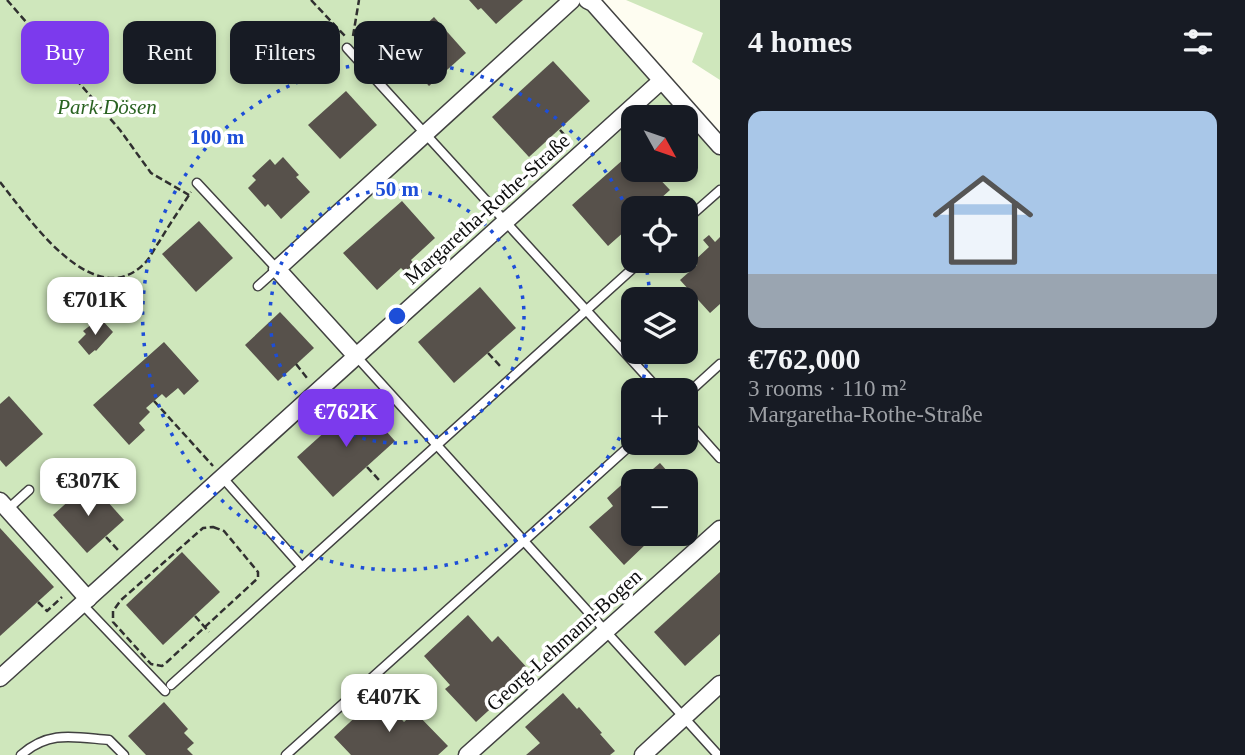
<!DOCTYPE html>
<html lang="en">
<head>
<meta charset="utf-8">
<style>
	:root { --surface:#171b24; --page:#20242c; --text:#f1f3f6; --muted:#9ea1a6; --line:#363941; --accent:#7c3aed }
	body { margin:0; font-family:"Times New Roman",serif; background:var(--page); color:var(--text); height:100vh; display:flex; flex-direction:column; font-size:26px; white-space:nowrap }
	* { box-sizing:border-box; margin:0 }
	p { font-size:23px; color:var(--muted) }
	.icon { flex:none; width:38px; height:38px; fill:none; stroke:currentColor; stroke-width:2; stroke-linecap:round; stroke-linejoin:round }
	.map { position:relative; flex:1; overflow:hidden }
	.drawer { display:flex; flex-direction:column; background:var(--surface); width:525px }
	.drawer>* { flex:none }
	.banner { position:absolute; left:21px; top:21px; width:593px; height:63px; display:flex; gap:14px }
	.needle { width:46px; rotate:130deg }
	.tools { position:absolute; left:621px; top:105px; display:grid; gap:14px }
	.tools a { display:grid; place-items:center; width:77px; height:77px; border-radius:14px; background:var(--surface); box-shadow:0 4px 10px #0003; font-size:35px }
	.price { position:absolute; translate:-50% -60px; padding:0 16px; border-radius:14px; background:#fff; color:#222; font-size:23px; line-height:46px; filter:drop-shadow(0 2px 4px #0008) }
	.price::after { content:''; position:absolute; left:50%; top:42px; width:21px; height:16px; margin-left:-10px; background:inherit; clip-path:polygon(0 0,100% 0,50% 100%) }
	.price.current { background:var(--accent); color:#fff }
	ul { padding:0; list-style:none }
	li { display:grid; align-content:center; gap:14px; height:371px; padding:0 28px }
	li+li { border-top:2px solid var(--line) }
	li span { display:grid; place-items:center; height:217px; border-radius:14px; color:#555 }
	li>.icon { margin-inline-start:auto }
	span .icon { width:126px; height:126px; fill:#fffc; stroke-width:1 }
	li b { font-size:30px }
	h2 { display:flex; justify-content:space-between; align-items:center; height:84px; padding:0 28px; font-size:30px }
	.chip { padding:0 24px; border-radius:14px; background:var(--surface); box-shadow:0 4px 10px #0003; font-size:24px; line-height:63px }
	.chip.current { background:var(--accent); color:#fff }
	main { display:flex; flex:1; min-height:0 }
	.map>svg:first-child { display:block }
</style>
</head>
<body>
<main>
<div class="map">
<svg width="720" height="755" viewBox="0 0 720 755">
	<rect width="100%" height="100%" fill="#fefdf1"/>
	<g fill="#cfe7bc" fill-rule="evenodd">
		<path d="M0 0H590L720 143V755H0ZM634 117H686V170H634ZM634 208H686V261H634ZM634 299H686V352H634ZM634 390H686V443H634ZM634 481H686V534H634Z"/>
		<path d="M626 0H720V80L692 62 703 33Z"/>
	</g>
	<g fill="#57514b">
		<path d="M469 0H523L496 24 481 8 478 10Z"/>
		<path d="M434 17 466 53 429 86 397 51Z"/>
		<path d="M553 61 590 101 529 157 492 117Z"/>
		<path d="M346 91 377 125 340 159 308 125Z"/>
		<path d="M634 150V170H651L670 190 650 208H634V223L608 246 572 205Z"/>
		<path d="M283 157 299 175 296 177 310 192 281 219 268 204 265 207 248 188 256 180 252 176 270 159 275 165Z"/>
		<path d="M402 201 435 238 411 260 414 264 405 272 401 268 377 290 343 253Z"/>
		<path d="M199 221 233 258 196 292 162 254Z"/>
		<path d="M709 235 715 242 720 237V304L710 313 680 280 697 265 694 261 709 247 703 240Z"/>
		<path d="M480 287 516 328 454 383 418 342Z"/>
		<path d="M280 312 314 348 278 381 245 345Z"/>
		<path d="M102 320 113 332 96 351 95 350 89 355 78 342 86 334 83 331 92 324 95 327Z"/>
		<path d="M164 342 199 381 184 395 178 388 166 398 162 394 146 408 150 412 139 423 145 430 129 445 93 405Z"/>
		<path d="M9 396 43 434 6 467 0 460V404Z"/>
		<path d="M359 401 395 441 333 497 297 457Z"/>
		<path d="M660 463 676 481H639Z"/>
		<path d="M629 478 634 483V534H641L639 536 646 544 624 565 589 527 613 506 607 498Z"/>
		<path d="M90 482 124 520 87 553 53 515Z"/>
		<path d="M0 528 54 587 0 636Z"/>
		<path d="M182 552 220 592 163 645 126 605Z"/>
		<path d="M720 572V634L685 666 654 632Z"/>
		<path d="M468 615 492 642 498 636 531 672 476 722 445 689 450 685 424 656Z"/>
		<path d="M563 693 577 709 579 707 602 733 600 734 615 751 610 755H526L540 743 525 727Z"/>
		<path d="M379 695 404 722 415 712 448 746 438 755H351L334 737Z"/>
		<path d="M164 702 188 729 184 733 194 743 187 749 193 755H146L128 736Z"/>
	</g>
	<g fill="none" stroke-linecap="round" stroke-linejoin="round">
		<defs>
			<g id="lane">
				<path d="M347 48 659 390"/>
				<path d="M197 183 277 269 258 286"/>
				<path d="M686 220 720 190"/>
				<path d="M356 356 718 755"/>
				<path d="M686 395 720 364"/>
				<path d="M686 420 720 458"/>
				<path d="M222 477 302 567"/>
				<path d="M8 509 29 490"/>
				<path d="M82 604 165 691"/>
				<path d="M171 685 641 261"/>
				<path d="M21 755C49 730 74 737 109 740L124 755"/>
				<path d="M286 755 634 442"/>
			</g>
			<g id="street">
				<path d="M587 0 593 3 720 146"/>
				<path d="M356 356 277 269 572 0"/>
				<path d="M0 501 88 599"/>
				<path d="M0 678 661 81"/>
				<path d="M467 755 720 529"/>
				<path d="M643 755 720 684"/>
			</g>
		</defs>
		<use href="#lane" stroke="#414141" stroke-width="11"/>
		<use href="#street" stroke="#414141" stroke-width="19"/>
		<g stroke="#303030" stroke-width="2.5" stroke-dasharray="7 3.5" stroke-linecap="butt">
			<path d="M7 0 120 130 151 173 189 195"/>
			<path d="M311 0 345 36"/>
			<path d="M353 36 359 0"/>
			<path d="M560 130 569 140"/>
			<path d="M0 182C28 217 93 314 144 264 150 258 154 249 159 242 169 225 180 209 191 192"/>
			<path d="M410 267 419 278"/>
			<path d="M488 353 502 368"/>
			<path d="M296 364 307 378"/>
			<path d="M154 401 213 466"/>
			<path d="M367 467 379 480"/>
			<path d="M213 527 224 531 258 572V578L167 662 162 666 151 664 113 622V611L121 600 203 528Z"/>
			<path d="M106 537 118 550"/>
			<path d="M38 602 47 611 62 597"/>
			<path d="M195 616 209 632"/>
		</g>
		<use href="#lane" stroke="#fff" stroke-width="8"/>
		<use href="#street" stroke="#fff" stroke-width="16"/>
	</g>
	<g fill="none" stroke="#1d4ed8" stroke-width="3.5" stroke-dasharray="3.5 7">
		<circle cx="397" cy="316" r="127"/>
		<path d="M648 354A254 254 0 0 1 641 388M633 409A254 254 0 1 1 633 223M645 261A254 254 0 0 1 650 298"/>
	</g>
	<g text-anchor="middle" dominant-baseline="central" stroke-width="7" stroke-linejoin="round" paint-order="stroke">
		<g font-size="21" font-style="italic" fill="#2a6322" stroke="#fff">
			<text x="107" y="107">Park Dösen</text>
		</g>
		<g font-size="21" fill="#0e0e0e" stroke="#fff">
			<text transform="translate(487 209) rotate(-42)">Margaretha-Rothe-Straße</text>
			<text transform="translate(564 640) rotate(-42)">Georg-Lehmann-Bogen</text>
		</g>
	</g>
	<circle cx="397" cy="316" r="10" fill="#1d4ed8" stroke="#fff" stroke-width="3.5"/>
	<g font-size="21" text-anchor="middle" font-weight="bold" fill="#1d4ed8" stroke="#fff" stroke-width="7" stroke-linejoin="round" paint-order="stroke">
		<text x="217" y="144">100 m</text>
		<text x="397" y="196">50 m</text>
	</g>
</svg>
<div class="tools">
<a><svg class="needle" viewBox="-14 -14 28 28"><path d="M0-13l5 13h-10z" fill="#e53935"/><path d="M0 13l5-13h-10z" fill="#9ea1a6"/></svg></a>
<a><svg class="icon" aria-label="locate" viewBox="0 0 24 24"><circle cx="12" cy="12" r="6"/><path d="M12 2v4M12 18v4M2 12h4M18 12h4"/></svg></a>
<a><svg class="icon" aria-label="layers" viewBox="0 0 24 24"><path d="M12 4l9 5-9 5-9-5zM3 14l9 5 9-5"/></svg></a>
<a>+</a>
<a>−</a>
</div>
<b class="price" style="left:95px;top:337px">€701K</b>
<b class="price current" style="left:346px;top:449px">€762K</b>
<b class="price" style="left:88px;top:518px">€307K</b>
<b class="price" style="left:389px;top:734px">€407K</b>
<div class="banner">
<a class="chip current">Buy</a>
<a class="chip">Rent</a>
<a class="chip">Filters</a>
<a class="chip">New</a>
</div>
</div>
<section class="drawer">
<h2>4 homes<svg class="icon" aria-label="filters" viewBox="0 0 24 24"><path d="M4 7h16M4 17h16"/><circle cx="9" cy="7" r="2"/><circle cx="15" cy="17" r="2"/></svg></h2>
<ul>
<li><span style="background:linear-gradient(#a9c7e8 75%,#9aa5b1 0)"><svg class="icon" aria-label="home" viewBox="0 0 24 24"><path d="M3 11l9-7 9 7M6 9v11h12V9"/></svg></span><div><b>€762,000</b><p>3 rooms · 110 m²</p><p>Margaretha-Rothe-Straße</p></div></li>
</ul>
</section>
</main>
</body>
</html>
